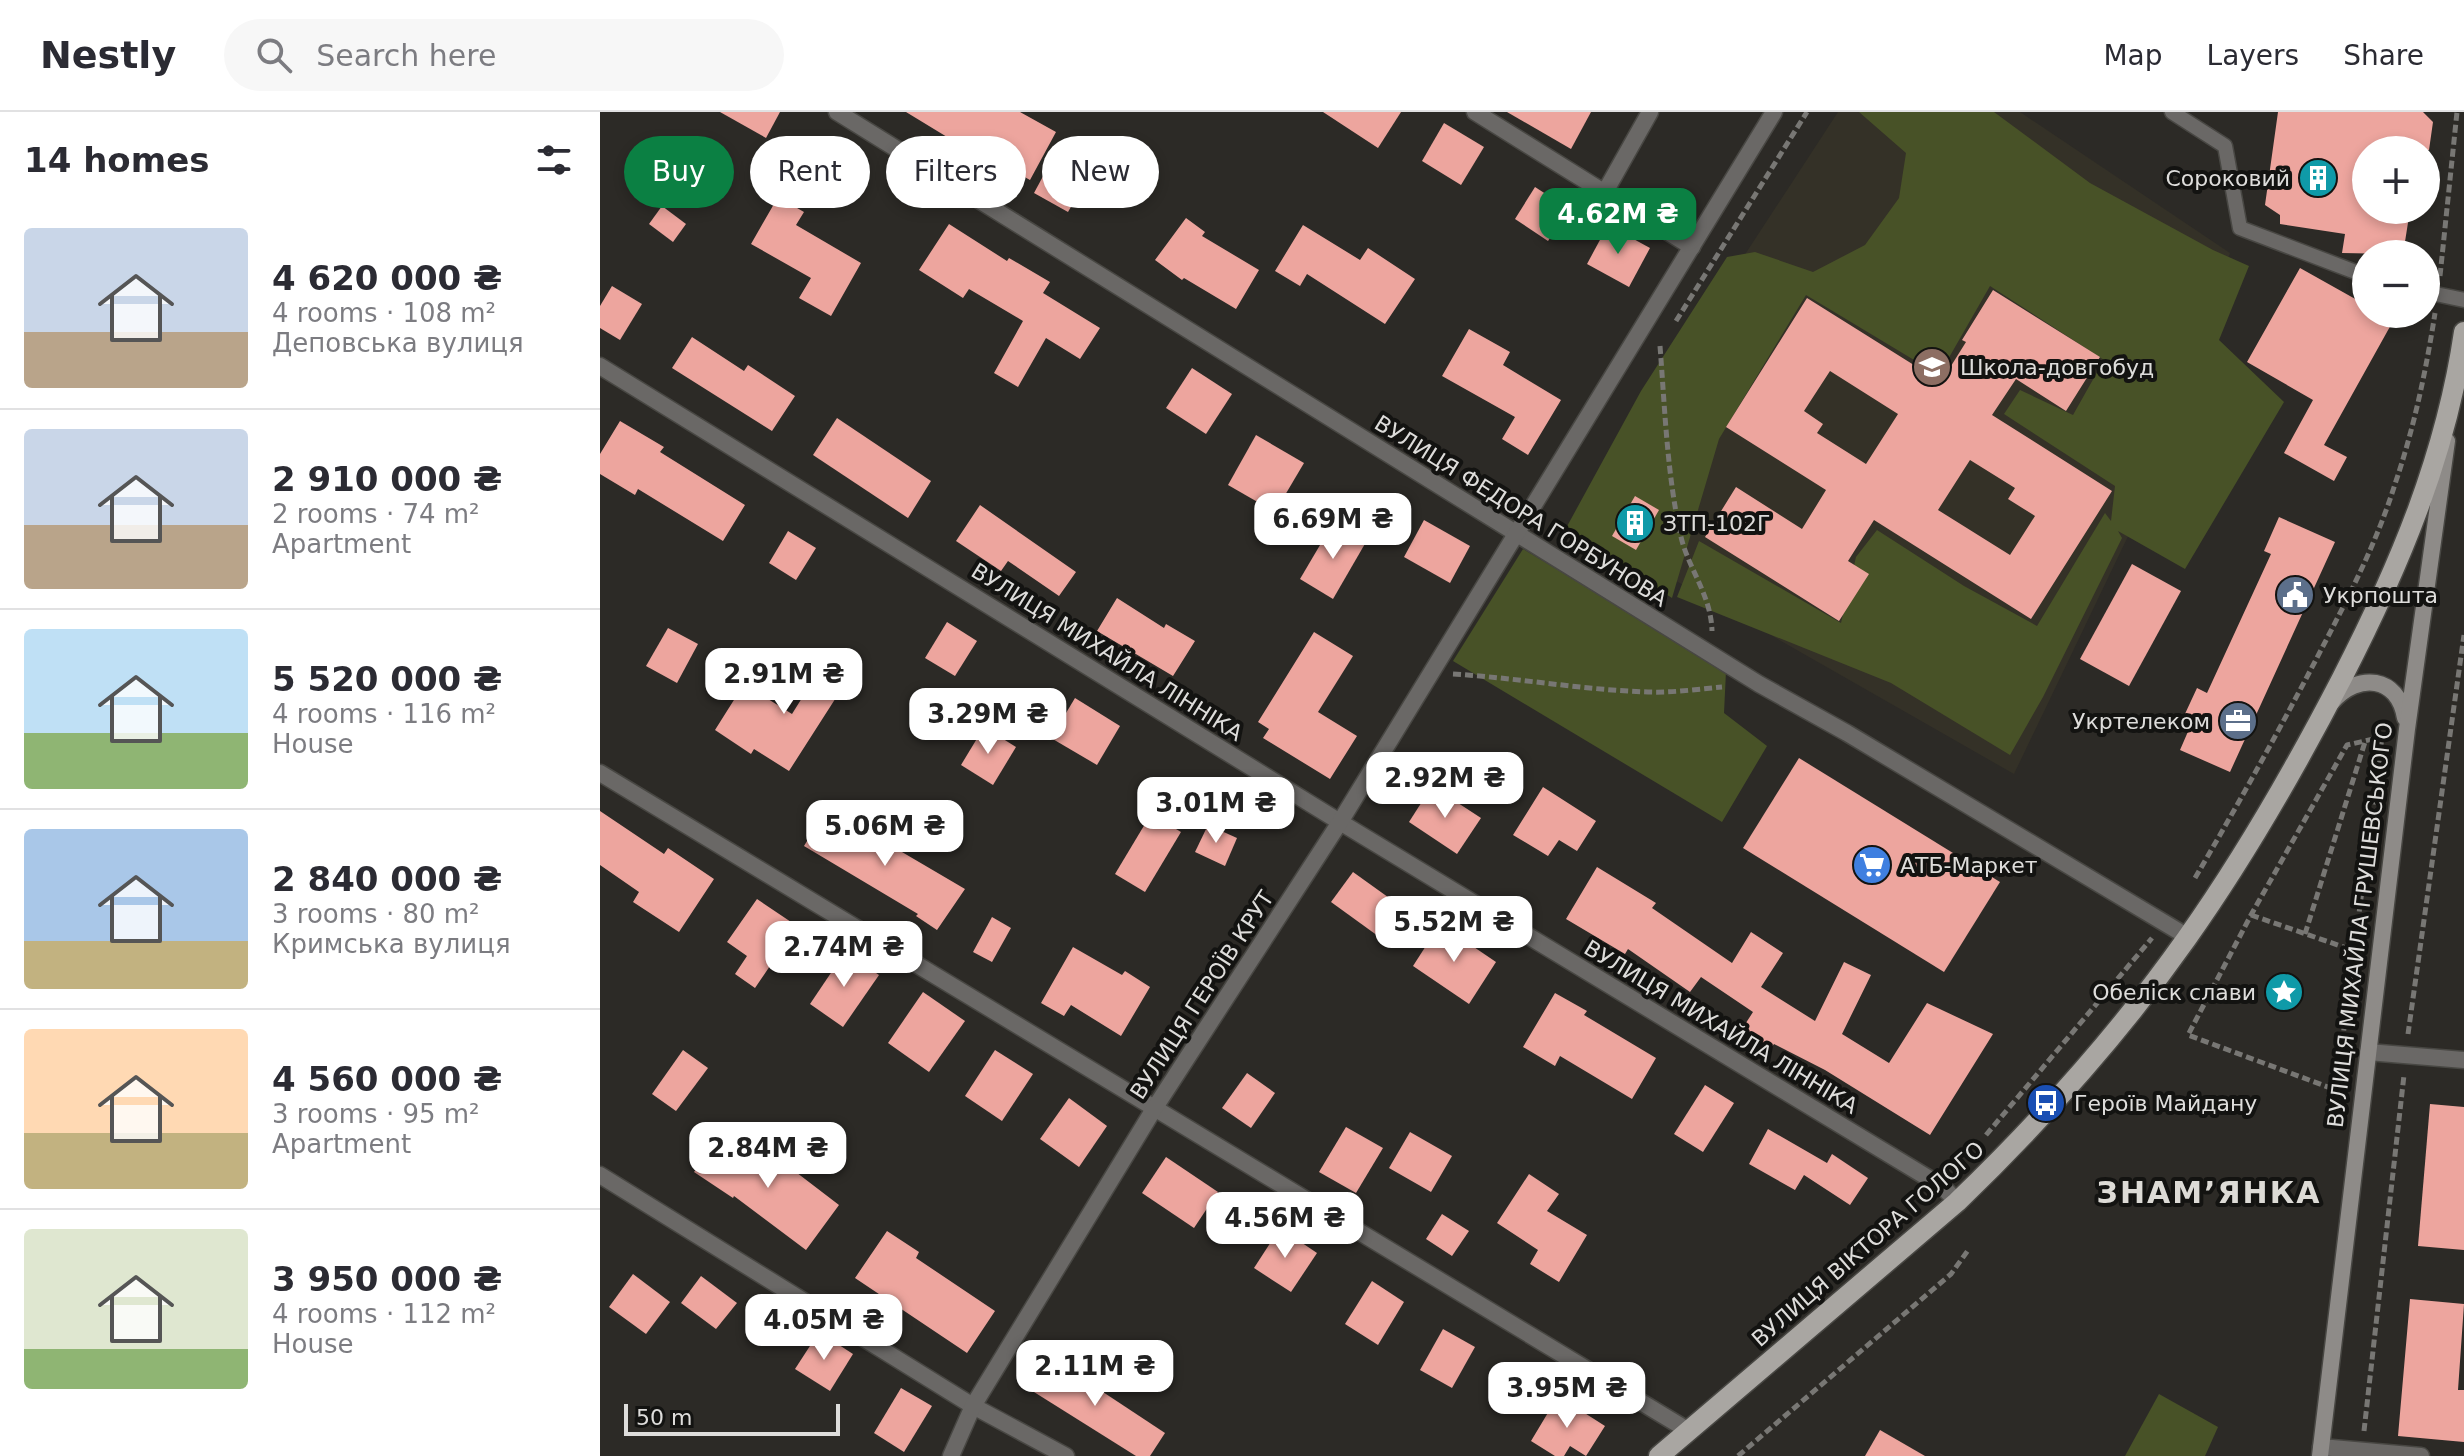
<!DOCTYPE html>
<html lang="en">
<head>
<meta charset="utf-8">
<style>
	:root { --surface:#fff; --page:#f7f7f7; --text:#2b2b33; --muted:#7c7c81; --line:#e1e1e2; --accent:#0b8043 }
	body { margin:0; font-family:"DejaVu Sans",sans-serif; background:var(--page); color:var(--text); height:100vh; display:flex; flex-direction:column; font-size:30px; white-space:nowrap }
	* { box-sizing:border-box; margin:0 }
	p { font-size:26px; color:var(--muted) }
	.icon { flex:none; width:44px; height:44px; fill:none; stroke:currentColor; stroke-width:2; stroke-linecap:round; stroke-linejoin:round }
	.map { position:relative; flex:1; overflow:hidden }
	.panel { display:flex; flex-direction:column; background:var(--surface); width:600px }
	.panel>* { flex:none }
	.guide { position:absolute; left:24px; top:24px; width:760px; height:72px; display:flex; gap:16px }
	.tools { position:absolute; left:1752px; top:24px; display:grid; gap:16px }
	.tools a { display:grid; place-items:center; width:88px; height:88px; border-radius:50%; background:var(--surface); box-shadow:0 4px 12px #0003; font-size:40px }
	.scale { position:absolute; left:24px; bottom:20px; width:216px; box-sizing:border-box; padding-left:8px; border:4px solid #dedddb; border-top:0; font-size:22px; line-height:28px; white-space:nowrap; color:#dedddb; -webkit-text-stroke:6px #131311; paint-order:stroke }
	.price { position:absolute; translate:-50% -68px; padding:0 18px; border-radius:16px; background:#fff; color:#222; font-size:26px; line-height:52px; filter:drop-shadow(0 2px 4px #0008) }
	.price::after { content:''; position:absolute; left:50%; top:48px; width:24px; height:18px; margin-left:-12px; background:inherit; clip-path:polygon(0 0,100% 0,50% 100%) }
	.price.active { background:var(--accent); color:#fff }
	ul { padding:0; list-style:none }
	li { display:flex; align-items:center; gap:24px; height:200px; padding:0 24px }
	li+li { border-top:2px solid var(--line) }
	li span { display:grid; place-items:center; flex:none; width:224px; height:160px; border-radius:8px; color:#555 }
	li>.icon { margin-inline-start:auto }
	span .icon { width:96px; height:96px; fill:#fffc; stroke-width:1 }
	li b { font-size:34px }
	h2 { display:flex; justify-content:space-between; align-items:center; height:96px; padding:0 24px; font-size:34px }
	.pill { padding:0 28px; border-radius:36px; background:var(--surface); box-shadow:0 4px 12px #0003; font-size:28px; line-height:72px }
	.pill.active { background:var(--accent); color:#fff }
	header { display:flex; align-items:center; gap:48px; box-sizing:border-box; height:112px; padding:0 40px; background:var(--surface); border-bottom:2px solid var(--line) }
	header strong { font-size:38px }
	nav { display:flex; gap:44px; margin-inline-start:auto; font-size:28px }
	.search { width:560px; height:72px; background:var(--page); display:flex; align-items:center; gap:20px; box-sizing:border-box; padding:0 28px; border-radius:44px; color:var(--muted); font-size:30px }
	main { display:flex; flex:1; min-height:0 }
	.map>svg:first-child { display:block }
</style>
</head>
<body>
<header>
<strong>Nestly</strong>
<div class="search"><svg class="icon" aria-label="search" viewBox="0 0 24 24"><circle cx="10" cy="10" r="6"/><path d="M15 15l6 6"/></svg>Search here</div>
<nav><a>Map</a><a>Layers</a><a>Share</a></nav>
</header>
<main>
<section class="panel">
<h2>14 homes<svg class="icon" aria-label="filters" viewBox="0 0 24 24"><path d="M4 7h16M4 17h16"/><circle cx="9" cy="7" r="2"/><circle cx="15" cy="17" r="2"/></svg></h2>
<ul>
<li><span style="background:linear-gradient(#c9d6e8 65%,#b9a48a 0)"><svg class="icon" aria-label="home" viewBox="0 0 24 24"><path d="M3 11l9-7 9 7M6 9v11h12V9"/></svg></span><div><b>4 620 000 ₴</b><p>4 rooms · 108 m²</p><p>Деповська вулиця</p></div></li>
<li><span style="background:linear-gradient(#c9d6e8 60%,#b9a48a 0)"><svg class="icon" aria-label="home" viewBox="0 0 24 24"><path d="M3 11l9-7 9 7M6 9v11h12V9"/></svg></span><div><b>2 910 000 ₴</b><p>2 rooms · 74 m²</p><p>Apartment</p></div></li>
<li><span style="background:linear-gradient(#bfe0f5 65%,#8fb573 0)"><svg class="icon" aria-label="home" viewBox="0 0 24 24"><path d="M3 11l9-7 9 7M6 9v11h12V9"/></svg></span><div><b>5 520 000 ₴</b><p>4 rooms · 116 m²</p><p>House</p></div></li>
<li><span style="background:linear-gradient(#a9c7e8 70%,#c2b280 0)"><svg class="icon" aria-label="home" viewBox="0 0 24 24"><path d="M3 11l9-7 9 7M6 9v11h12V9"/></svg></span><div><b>2 840 000 ₴</b><p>3 rooms · 80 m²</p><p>Кримська вулиця</p></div></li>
<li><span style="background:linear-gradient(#ffd9b3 65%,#c2b280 0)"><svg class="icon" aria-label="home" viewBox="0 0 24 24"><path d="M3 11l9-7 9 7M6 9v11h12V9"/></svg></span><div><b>4 560 000 ₴</b><p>3 rooms · 95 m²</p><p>Apartment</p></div></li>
<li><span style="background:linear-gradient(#dfe7d0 75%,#8fb573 0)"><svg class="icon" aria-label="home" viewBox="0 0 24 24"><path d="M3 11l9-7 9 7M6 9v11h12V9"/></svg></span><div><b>3 950 000 ₴</b><p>4 rooms · 112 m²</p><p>House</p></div></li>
</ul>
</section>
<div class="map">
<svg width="1864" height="1344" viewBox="0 0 1864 1344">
	<rect width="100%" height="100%" fill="#2c2a26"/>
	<path fill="#343127" d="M1238 0H1420L1630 141 1555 368 1414 662 971 409Z"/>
	<g fill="#485227">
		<path d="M1259 0H1394L1490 71 1613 138 1649 154 1619 228 1684 290 1585 457 1518 419 1522 426 1443 585 1410 643 1291 571 1077 485 1099 429 1241 511 1256 445 1277 418 1364 474 1437 514 1505 401 1511 409 1515 374 1404 302 1420 278 1473 303 1504 248 1390 174 1339 263 1206 183 1119 327 1072 486 965 418 1041 279 1127 145 1155 140 1213 160 1265 133 1299 86 1306 41Z"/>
		<path d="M923 437 1126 559 1124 601 1167 634 1122 710 853 549Z"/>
		<path d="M1559 1282 1618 1315 1605 1344H1525Z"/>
	</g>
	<g fill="#eda59e" fill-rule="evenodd">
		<path d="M120 0H180L166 26Z"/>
		<path d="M306 0H420L456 20 430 68 353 25 352 28Z"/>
		<path d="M723 0H801L778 36Z"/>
		<path d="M907 0H991L971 37Z"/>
		<path d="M1678 0H1823L1833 10 1829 38H1766V98H1810L1804 136 1795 142 1742 141 1745 122 1680 112V103L1665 93Z"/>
		<path d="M844 11 884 35 861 73 822 49Z"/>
		<path d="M448 55 483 74 468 100 434 81Z"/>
		<path d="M935 75 969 97 948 129 915 107Z"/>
		<path d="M178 85 204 100 196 113 261 151 231 204 199 186 211 166 151 132Z"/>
		<path d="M62 94 86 112 73 130 49 112Z"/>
		<path d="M586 106 605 120 602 124 659 158 636 197 584 166 582 168 555 148Z"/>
		<path d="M349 112 407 149 409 146 450 170 443 181 500 216 480 247 446 226 418 275 394 261 423 209 369 177 363 186 319 158Z"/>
		<path d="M703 113 760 148 768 136 815 167 785 212 707 162 700 174 675 159Z"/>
		<path d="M1008 113 1050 136 1029 175 987 152Z"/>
		<path d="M1700 156 1766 193V202H1797L1724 333 1747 345 1734 369 1684 341 1713 288 1647 250Z"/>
		<path d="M12 174 42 192 20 228 0 216V194Z"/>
		<path d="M1393 178 1500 245 1466 299 1416 267 1392 303 1512 379 1431 507 1274 408 1248 449 1269 462 1239 509 1105 425 1136 375 1202 417 1226 378 1126 315 1207 186 1341 270 1366 230 1362 228ZM1230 259 1298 302 1266 352 1217 321 1223 312 1204 299ZM1370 348 1415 376 1408 387 1435 404 1410 443 1338 398Z"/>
		<path d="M869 217 910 240 903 253 961 288 928 343 902 327 915 305 842 264Z"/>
		<path d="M92 225 144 259 148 253 195 284 172 319 72 256Z"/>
		<path d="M592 256 632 282 606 322 566 296Z"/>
		<path d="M237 306 331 369 308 406 213 343Z"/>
		<path d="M20 309 64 335 60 340 145 393 123 429 38 377 35 383 0 362V342Z"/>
		<path d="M656 323 704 351 675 400 628 373Z"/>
		<path d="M1035 384 1059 398 1036 438 1012 424Z"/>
		<path d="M380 393 476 460 459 484 408 449 401 459 356 429Z"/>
		<path d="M1679 405 1735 430 1630 660 1580 638 1593 608 1584 604 1597 576 1607 581 1671 442 1664 439Z"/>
		<path d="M824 408 870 434 850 471 804 445Z"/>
		<path d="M733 411 766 430 733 487 700 467Z"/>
		<path d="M188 419 216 436 196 468 169 451Z"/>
		<path d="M1532 452 1581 479 1529 574 1480 547Z"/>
		<path d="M517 486 564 516 566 512 595 529 573 564 497 519Z"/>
		<path d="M347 510 377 529 355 564 325 546Z"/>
		<path d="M68 516 98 532 77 571 46 554Z"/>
		<path d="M714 520 753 544 718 600 757 624 730 667 663 626 669 617 658 610Z"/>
		<path d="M230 541 255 556 189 659 154 637 151 642 115 618 144 572 192 602Z"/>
		<path d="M475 586 520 614 497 653 451 626Z"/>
		<path d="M384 615 416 635 393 673 361 653Z"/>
		<path d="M1199 646 1400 770 1344 860 1143 736Z"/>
		<path d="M832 674 881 706 857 742 809 710Z"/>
		<path d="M943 675 996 709 977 739 959 728 948 744 913 723Z"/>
		<path d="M227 696 365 777 337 818 316 804 318 802 204 734Z"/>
		<path d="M0 699 64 742 68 736 114 767 79 820 33 790 39 780 0 753Z"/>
		<path d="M551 702 581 720 545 780 515 762Z"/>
		<path d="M608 713 637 726 625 754 595 740Z"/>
		<path d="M997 755 1056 791 1052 796 1132 851 1151 820 1183 841 1161 875 1215 909 1244 850 1271 863 1242 922 1289 951 1327 891 1393 922 1330 1023 1225 958 1174 932 1171 936 1142 917 1153 900 1101 865 1090 880 1028 837 1025 842 966 807Z"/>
		<path d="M753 760 799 793 778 824 731 790Z"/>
		<path d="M157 787 197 814 155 876 135 862 147 844 127 830Z"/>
		<path d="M392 805 411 816 392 850 373 840Z"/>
		<path d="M840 812 896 850 869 892 813 854Z"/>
		<path d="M473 835 522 863 525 859 550 875 521 924 471 893 464 904 441 891Z"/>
		<path d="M245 840 279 863 243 915 210 892Z"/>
		<path d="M323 880 365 909 329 960 288 931Z"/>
		<path d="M955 881 987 899 984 903 1056 946 1032 987 960 944 955 954 923 935Z"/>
		<path d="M83 938 108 956 76 999 52 982Z"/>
		<path d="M395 938 433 962 402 1009 365 984Z"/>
		<path d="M647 961 675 981 651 1016 622 996Z"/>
		<path d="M1105 973 1134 991 1103 1040 1074 1022Z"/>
		<path d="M469 986 507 1014 479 1055 440 1027Z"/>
		<path d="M1830 992 1864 995V1138L1818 1134Z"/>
		<path d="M746 1015 783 1036 756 1081 719 1060Z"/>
		<path d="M1168 1017 1227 1051 1232 1042 1268 1066 1250 1093 1204 1063 1195 1078 1149 1052Z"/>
		<path d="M122 1019 183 1060 188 1054 239 1093 206 1138 134 1084 133 1086 94 1060Z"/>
		<path d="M810 1020 852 1044 831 1080 789 1056Z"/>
		<path d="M566 1045 618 1080 594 1116 542 1081Z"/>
		<path d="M929 1062 959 1082 947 1099 987 1123 959 1170 930 1152 938 1138 897 1111Z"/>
		<path d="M842 1102 869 1119 852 1144 826 1127Z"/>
		<path d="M680 1116 717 1141 691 1180 654 1156Z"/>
		<path d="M287 1119 319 1140 316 1146 395 1199 367 1241 255 1166Z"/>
		<path d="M33 1162 70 1190 46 1222 9 1195Z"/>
		<path d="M101 1164 137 1191 116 1217 81 1191Z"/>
		<path d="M772 1169 804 1190 778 1233 745 1212Z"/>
		<path d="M1810 1187 1864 1192 1858 1278H1864V1330L1798 1324Z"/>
		<path d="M843 1217 875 1235 852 1276 820 1258Z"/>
		<path d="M219 1220 253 1242 230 1279 195 1257Z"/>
		<path d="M447 1243 565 1321 550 1344H536L426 1275Z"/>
		<path d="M301 1276 332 1294 304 1340 274 1321Z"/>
		<path d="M958 1284 1005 1314 986 1344 970 1334 964 1344H955L931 1329Z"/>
		<path d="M1280 1318 1325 1344H1265Z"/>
	</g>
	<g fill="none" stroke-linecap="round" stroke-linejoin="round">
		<defs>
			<g id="lane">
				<path d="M1572 0 1625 34 1640 116 1766 164"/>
				<path d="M1826 180 1864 188"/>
			</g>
			<g id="street">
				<path d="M237 0 1159 572 1247 621 1588 825"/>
				<path d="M875 0 1092 135"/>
				<path d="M1005 80 1050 0"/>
				<path d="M0 254 740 710 1343 1075 1357 1090"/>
				<path d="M0 661 1089 1319"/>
				<path d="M1768 940 1864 948"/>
				<path d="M0 1063 373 1294 466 1344"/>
				<path d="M1721 1335 1821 1344"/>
				<path d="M351 1344 373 1294 554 997 740 710 1174 0"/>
			</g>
			<g id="secondary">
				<path d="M1732 590C1758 560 1798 564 1805 606"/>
				<path d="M1720 1344 1807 617 1847 329"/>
			</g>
			<path id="primary" d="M1059 1344 1357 1090C1441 1009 1520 921 1587 826 1645 744 1696 655 1742 566 1799 455 1846 344 1864 220"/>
		</defs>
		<use href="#lane" stroke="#484743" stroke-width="17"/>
		<use href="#street" stroke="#484743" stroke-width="19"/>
		<use href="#secondary" stroke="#484743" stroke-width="19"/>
		<use href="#primary" stroke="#484743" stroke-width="23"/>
		<g stroke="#787774" stroke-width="5" stroke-dasharray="8 4" stroke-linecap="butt">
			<path d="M1840 164 1857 0"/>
			<path d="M1076 209 1207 0"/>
			<path d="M1060 234C1065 298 1067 363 1081 425 1089 458 1111 483 1112 519"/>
			<path d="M853 562C919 566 983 578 1048 580 1073 581 1098 577 1122 575"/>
			<path d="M1782 625 1736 978 1588 923 1651 803 1747 633Z"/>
			<path d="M1595 766C1639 691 1681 615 1721 538 1749 484 1777 430 1795 372 1814 316 1826 259 1835 201"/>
			<path d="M1651 803 1755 839"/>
			<path d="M1705 822 1765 630"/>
			<path d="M1808 922 1864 523"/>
			<path d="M1386 1023 1552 826"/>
			<path d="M1764 1319 1804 963"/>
			<path d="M1138 1344 1351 1162 1369 1137"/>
		</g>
		<use href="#lane" stroke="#6a6866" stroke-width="14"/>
		<use href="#street" stroke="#6a6866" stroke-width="16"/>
		<use href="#secondary" stroke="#8e8b88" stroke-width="16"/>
		<use href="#primary" stroke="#a9a6a2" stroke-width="20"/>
	</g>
	<defs>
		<symbol id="building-disc" viewBox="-11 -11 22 22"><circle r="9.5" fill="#0f9aa8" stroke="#131311"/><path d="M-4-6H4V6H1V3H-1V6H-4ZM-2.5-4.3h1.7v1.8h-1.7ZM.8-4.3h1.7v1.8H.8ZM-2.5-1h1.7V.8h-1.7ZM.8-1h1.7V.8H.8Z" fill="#fff"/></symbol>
		<symbol id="school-disc" viewBox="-11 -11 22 22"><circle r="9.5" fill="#8d6e63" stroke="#131311"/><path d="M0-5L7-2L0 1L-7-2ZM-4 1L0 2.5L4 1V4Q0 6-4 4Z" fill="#fff"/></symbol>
		<symbol id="civic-disc" viewBox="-11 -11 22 22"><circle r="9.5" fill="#5c6f8a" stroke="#131311"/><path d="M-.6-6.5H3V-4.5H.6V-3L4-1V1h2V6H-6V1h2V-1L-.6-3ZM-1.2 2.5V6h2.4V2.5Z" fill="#fff"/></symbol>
		<symbol id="office-disc" viewBox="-11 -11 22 22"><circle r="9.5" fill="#5c6f8a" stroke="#131311"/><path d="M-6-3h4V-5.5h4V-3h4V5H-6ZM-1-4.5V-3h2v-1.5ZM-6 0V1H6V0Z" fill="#fff"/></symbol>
		<symbol id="supermarket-disc" viewBox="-11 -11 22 22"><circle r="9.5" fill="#3f7fe0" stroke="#131311"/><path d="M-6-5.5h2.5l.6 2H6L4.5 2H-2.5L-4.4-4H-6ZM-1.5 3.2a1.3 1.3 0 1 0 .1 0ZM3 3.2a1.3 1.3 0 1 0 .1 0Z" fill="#fff"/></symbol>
		<symbol id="sight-disc" viewBox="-11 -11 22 22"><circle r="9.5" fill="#0f9aa8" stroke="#131311"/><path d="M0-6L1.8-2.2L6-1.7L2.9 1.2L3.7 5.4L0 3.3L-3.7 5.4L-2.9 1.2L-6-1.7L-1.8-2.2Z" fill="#fff"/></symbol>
		<symbol id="bus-disc" viewBox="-11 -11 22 22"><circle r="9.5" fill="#1a4fb4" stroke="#131311"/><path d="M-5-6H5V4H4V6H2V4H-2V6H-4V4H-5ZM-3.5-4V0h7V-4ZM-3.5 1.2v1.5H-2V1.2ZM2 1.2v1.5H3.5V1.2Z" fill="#fff"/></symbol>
	</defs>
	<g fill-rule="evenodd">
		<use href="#building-disc" x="1696" y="44" width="44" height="44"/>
		<use href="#school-disc" x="1310" y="233" width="44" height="44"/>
		<use href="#building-disc" x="1013" y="389" width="44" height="44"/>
		<use href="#civic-disc" x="1673" y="461" width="44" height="44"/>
		<use href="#office-disc" x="1616" y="587" width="44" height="44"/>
		<use href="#supermarket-disc" x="1250" y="731" width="44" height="44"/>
		<use href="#sight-disc" x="1662" y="858" width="44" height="44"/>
		<use href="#bus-disc" x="1424" y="969" width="44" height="44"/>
	</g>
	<g text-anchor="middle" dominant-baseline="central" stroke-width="8" stroke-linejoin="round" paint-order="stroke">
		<g font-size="22" fill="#dedddb" stroke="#131311" text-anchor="start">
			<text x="1690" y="66" text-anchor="end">Сороковий</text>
			<text x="1360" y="255">Школа-довгобуд</text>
			<text x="1063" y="411">ЗТП-102Г</text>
			<text x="1723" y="483">Укрпошта</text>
			<text x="1610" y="609" text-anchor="end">Укртелеком</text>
			<text x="1300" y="753">АТБ-Маркет</text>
			<text x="1656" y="880" text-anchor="end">Обеліск слави</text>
			<text x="1474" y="991">Героїв Майдану</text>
		</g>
		<g font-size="22" fill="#dedddb" stroke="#131311">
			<text transform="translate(921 399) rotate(32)">ВУЛИЦЯ ФЕДОРА ГОРБУНОВА</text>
			<text transform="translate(507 540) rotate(32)">ВУЛИЦЯ МИХАЙЛА ЛІННІКА</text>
			<text transform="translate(1760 813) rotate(-83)">ВУЛИЦЯ МИХАЙЛА ГРУШЕВСЬКОГО</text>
			<text transform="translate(602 883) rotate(-57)">ВУЛИЦЯ ГЕРОЇВ КРУТ</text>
			<text transform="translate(1121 915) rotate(31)">ВУЛИЦЯ МИХАЙЛА ЛІННІКА</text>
			<text transform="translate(1268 1132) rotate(-41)">ВУЛИЦЯ ВІКТОРА ГОЛОГО</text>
		</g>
		<g font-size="30" font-weight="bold" letter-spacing="2" fill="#dddbd6" stroke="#131311">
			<text x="1609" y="1080">ЗНАМ’ЯНКА</text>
		</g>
	</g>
</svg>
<div class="tools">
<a>+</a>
<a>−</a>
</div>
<div class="scale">50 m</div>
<b class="price active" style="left:1018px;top:144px">4.62M ₴</b>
<b class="price" style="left:733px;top:449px">6.69M ₴</b>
<b class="price" style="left:184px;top:604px">2.91M ₴</b>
<b class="price" style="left:388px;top:644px">3.29M ₴</b>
<b class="price" style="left:845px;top:708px">2.92M ₴</b>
<b class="price" style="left:616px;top:733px">3.01M ₴</b>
<b class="price" style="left:285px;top:756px">5.06M ₴</b>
<b class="price" style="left:854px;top:852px">5.52M ₴</b>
<b class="price" style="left:244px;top:877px">2.74M ₴</b>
<b class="price" style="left:168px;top:1078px">2.84M ₴</b>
<b class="price" style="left:685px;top:1148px">4.56M ₴</b>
<b class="price" style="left:224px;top:1250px">4.05M ₴</b>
<b class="price" style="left:495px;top:1296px">2.11M ₴</b>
<b class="price" style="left:967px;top:1318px">3.95M ₴</b>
<div class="guide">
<a class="pill active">Buy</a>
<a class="pill">Rent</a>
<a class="pill">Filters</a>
<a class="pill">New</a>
</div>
</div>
</main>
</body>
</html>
